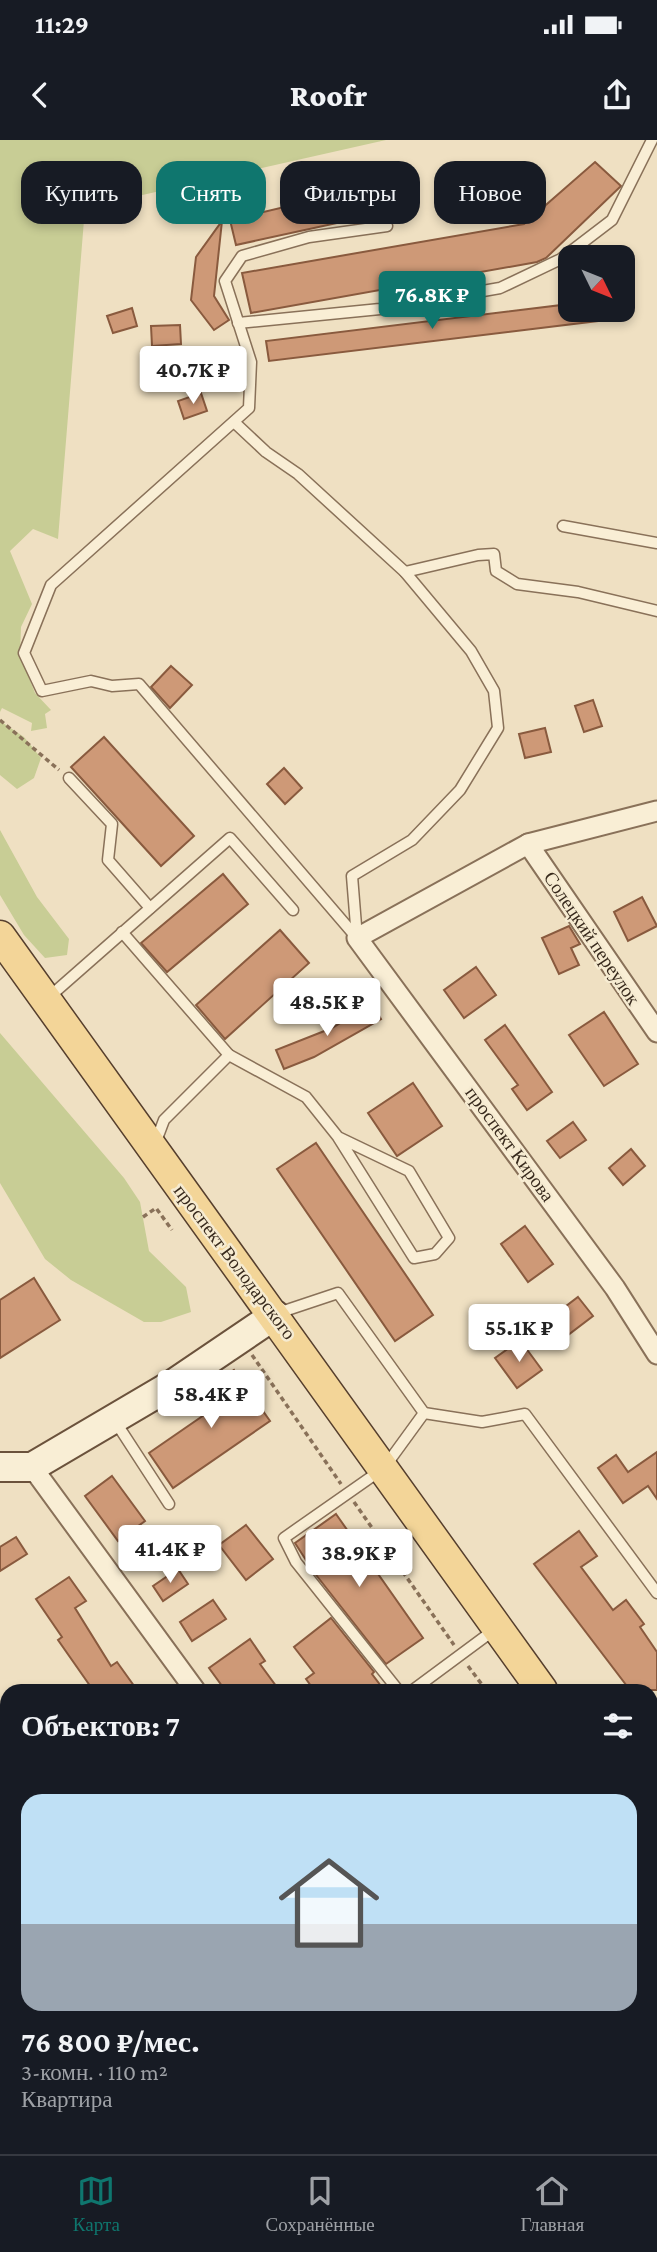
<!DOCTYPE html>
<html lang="ru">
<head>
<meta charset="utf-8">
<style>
	:root { --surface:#171b24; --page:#20242c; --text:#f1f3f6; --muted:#9ea1a6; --line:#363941; --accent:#0f766e }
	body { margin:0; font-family:"Crimson Pro",serif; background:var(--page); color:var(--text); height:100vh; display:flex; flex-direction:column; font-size:26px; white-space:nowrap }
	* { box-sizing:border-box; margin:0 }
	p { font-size:23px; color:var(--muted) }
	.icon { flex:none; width:38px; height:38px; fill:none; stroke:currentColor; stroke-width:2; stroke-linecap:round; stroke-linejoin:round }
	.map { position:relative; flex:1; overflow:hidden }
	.details { position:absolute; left:0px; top:1544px; width:658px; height:471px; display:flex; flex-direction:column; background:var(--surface); border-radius:21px 21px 0 0; box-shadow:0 4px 10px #0003 }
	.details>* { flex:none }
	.hud { position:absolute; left:21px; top:21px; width:616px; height:63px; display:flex; gap:14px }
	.needle { width:46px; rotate:133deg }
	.tools { position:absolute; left:558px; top:105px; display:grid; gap:14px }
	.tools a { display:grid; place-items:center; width:77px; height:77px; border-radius:14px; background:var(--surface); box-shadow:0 4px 10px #0003; font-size:35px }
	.price { position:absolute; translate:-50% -60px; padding:0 16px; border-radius:7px; background:#fff; color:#222; font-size:23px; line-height:46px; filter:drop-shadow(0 2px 4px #0008) }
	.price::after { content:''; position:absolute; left:50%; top:42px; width:21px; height:16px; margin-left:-10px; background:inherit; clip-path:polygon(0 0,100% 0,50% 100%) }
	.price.current { background:var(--accent); color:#fff }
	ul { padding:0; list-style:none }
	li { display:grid; align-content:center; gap:14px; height:371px; padding:0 21px }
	li span { display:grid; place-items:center; height:217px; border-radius:21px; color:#555 }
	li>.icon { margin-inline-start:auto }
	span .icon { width:126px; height:126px; fill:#fffc; stroke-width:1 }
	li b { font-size:30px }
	h2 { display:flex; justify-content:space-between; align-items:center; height:84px; padding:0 21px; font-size:30px }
	.chip { padding:0 24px; border-radius:21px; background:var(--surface); box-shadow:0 4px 10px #0003; font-size:24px; line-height:63px }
	.chip.current { background:var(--accent); color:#fff }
	.status { display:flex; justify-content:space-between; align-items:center; height:49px; padding:0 35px; background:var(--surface); direction:ltr }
	.status svg { height:19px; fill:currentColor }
	header { display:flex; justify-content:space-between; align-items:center; height:91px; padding:0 21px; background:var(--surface); font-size:32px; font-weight:800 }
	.tab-bar { display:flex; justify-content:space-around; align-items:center; height:98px; border-top:2px solid var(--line); background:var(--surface); font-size:19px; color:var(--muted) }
	.tab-bar a { display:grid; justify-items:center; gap:4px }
	.tab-bar .current { color:var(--accent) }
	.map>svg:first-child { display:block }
</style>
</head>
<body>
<div class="status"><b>11:29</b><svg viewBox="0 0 49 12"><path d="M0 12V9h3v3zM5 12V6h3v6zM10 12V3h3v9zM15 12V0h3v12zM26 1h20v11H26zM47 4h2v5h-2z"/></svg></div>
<header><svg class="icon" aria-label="back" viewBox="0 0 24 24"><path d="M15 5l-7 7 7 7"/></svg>Roofr<svg class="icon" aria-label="share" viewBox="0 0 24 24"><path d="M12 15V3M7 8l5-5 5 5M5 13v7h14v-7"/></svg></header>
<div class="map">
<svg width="657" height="2014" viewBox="0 0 657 2014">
	<rect width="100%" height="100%" fill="#efe0c2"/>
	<g fill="#c8cd95">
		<path d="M0 0H386L85 68 58 399 33 389 10 411 32 464 21 487 20 515 35 553 51 570 45 574 47 588 31 591 32 583 2 568 0 572Z"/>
		<path d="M0 581 24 597 41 618 34 638 17 649 0 635Z"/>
		<path d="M0 690 37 757 69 799 67 815 45 818 24 795 0 755Z"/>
		<path d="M0 893 124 1038 140 1062 149 1111 186 1147 191 1172 161 1182H144L71 1140 45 1119 0 1043Z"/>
		<path d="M651 1799 657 1808V1966L651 1974Z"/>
		<path d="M520 2007H612L603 2014H525Z"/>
	</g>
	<g fill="#ce9977" stroke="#895a3e" stroke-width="2">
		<path d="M595 22 621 46 546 118 537 122 251 173 242 133 524 84Z"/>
		<path d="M352 51 360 78 236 105 230 80Z"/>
		<path d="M222 81 214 156 229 180 214 190 191 160 196 117Z"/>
		<path d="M570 164V170H614V179L269 221 266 201Z"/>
		<path d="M132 168 137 186 113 193 107 176Z"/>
		<path d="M180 185 181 204 152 206 151 186Z"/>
		<path d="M201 253 207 271 184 279 178 261Z"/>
		<path d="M171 526 192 545 170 568 151 547Z"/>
		<path d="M593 560 602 586 584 592 575 566Z"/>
		<path d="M545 588 551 612 525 618 519 594Z"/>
		<path d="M104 597 194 696 161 726 71 627Z"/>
		<path d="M284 628 302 648 285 664 267 644Z"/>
		<path d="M223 734 248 764 167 832 141 803Z"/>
		<path d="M642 757 657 786 628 801 614 772Z"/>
		<path d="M569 786 580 804 571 808 579 825 559 834 542 798Z"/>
		<path d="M280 790 309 823 225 899 196 865Z"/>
		<path d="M476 827 496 855 464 878 444 850Z"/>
		<path d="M372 863 381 879 314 917 284 929 276 910 332 888Z"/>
		<path d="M604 872 638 924 604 946 569 895Z"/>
		<path d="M505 885 552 952 527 970 512 949 518 945 485 900Z"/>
		<path d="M413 943 442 986 397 1016 368 973Z"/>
		<path d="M573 982 586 1000 560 1018 547 1001Z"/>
		<path d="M316 1003 433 1175 395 1201 277 1029Z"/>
		<path d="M631 1009 645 1026 623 1045 609 1028Z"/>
		<path d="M525 1086 553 1124 528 1142 501 1104Z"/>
		<path d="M34 1138 60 1180 0 1218V1160Z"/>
		<path d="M578 1157 593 1176 568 1195 553 1176Z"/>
		<path d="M520 1200 542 1230 517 1248 495 1218Z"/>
		<path d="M234 1230 270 1281 173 1348 149 1313 204 1275 193 1259Z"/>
		<path d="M657 1312V1359L648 1346 623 1363 598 1328 616 1315 628 1332Z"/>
		<path d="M112 1336 145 1381 118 1401 85 1356Z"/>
		<path d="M336 1374 423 1498 386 1524 313 1431 295 1403Z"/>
		<path d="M246 1385 273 1419 246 1440 219 1405Z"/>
		<path d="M579 1391 597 1416 581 1427 613 1470 626 1460 644 1484 640 1487 657 1512V1550H630L534 1424Z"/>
		<path d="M16 1397 27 1414 0 1431V1407Z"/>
		<path d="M178 1429 188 1444 163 1461 153 1446Z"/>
		<path d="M69 1437 86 1461 75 1468 111 1526 117 1522 137 1550H93L58 1500 62 1497 36 1459Z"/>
		<path d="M213 1460 226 1479 192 1501 180 1482Z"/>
		<path d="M331 1478 374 1532 372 1534 384 1550H314L306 1539 314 1533 294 1507Z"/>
		<path d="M250 1499 265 1521 260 1524 279 1550H225L209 1528Z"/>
	</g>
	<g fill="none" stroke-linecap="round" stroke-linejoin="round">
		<defs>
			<g id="lane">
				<path d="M238 183 380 169 500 148 561 119 612 80 652 0"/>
				<path d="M234 282 266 312 298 334 405 432 471 511 494 551 498 588 460 650 412 700 352 736 357 798"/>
				<path d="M563 386 657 403"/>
				<path d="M405 432 478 415 494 414 496 431 517 444 578 452 657 471"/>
				<path d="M69 638 112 684 108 720 150 768"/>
				<path d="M122 792 229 915"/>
				<path d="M357 798 139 544 112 546 91 541 42 551 24 513 51 445 249 268 251 222 225 141 242 116 309 97 387 86"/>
				<path d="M48 858 230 698 293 770"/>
				<path d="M155 1004 164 980 229 915 306 957 338 997 414 1118 435 1114 449 1098 409 1031 338 997"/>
				<path d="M275 1174 338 1153 424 1273 384 1328 284 1398 296 1422 398 1550"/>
				<path d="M424 1273 482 1282 525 1274 657 1453"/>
				<path d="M115 1281 169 1364"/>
				<path d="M413 1550 494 1490"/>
				<path d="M0 1773 7 1767"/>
			</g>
			<g id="street">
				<path d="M657 671 528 704 357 798 615 1148 657 1214"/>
				<path d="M528 704 657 892"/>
				<path d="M32 1327 195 1550"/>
				<path d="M651 1674 657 1669"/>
				<path d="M0 1688 7 1697"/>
				<path d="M0 1971 7 1969"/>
				<path d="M500 2007 504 2014"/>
			</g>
			<path id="secondary" d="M0 1327H32L173 1244 275 1175"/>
			<g id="primary">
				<path d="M0 796 542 1550"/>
				<path d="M651 1704 657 1712"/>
			</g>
		</defs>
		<use href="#lane" stroke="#897159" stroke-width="13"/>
		<use href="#street" stroke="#897159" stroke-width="23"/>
		<use href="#secondary" stroke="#6b523c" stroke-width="32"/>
		<use href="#primary" stroke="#563f2d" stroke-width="33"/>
		<g stroke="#897159" stroke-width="3.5" stroke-dasharray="5 3.5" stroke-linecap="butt">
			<path d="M0 580 59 630"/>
			<path d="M143 1077 156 1068 172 1090"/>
			<path d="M252 1215 341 1344"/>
			<path d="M354 1362 454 1505"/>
			<path d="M468 1526 486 1550"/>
			<path d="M651 1784 657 1792"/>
		</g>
		<use href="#lane" stroke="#f9eed5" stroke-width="10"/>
		<use href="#street" stroke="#f9eed5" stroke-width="19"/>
		<use href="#secondary" stroke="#f9eed5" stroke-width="28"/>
		<use href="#primary" stroke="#f3d598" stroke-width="30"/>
	</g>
	<g text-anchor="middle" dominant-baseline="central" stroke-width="5" stroke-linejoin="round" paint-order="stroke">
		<g font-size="19" fill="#382a1d" stroke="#f6ebd1">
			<text transform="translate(592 798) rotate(56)">Солецкий переулок</text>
			<text transform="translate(510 1004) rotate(54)">проспект Кирова</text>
			<text transform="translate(235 1122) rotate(53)">проспект Володарского</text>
		</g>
	</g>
</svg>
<div class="tools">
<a><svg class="needle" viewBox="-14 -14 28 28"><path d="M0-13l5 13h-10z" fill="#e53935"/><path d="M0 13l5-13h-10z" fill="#9ea1a6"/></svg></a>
</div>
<b class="price current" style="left:432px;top:191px">76.8K ₽</b>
<b class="price" style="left:193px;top:266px">40.7K ₽</b>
<b class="price" style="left:327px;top:898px">48.5K ₽</b>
<b class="price" style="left:519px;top:1224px">55.1K ₽</b>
<b class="price" style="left:211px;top:1290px">58.4K ₽</b>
<b class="price" style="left:170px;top:1445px">41.4K ₽</b>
<b class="price" style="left:359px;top:1449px">38.9K ₽</b>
<div class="hud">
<a class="chip">Купить</a>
<a class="chip current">Снять</a>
<a class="chip">Фильтры</a>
<a class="chip">Новое</a>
</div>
<section class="details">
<h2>Объектов: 7<svg class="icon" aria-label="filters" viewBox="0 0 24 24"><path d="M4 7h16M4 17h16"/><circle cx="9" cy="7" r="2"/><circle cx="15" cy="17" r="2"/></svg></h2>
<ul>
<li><span style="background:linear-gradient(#bfe0f5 60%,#9aa5b1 0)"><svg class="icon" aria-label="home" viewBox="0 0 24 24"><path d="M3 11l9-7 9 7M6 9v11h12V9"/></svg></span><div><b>76 800 ₽/мес.</b><p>3-комн. · 110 m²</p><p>Квартира</p></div></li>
</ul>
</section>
</div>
<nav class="tab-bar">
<a class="current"><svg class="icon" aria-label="map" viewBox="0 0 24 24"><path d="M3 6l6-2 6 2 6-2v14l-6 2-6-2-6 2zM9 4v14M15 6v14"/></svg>Карта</a>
<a><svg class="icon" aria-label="saved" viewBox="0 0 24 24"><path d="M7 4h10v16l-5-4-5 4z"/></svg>Сохранённые</a>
<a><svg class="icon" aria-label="home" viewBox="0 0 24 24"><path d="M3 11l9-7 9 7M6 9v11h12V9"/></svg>Главная</a>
</nav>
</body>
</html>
